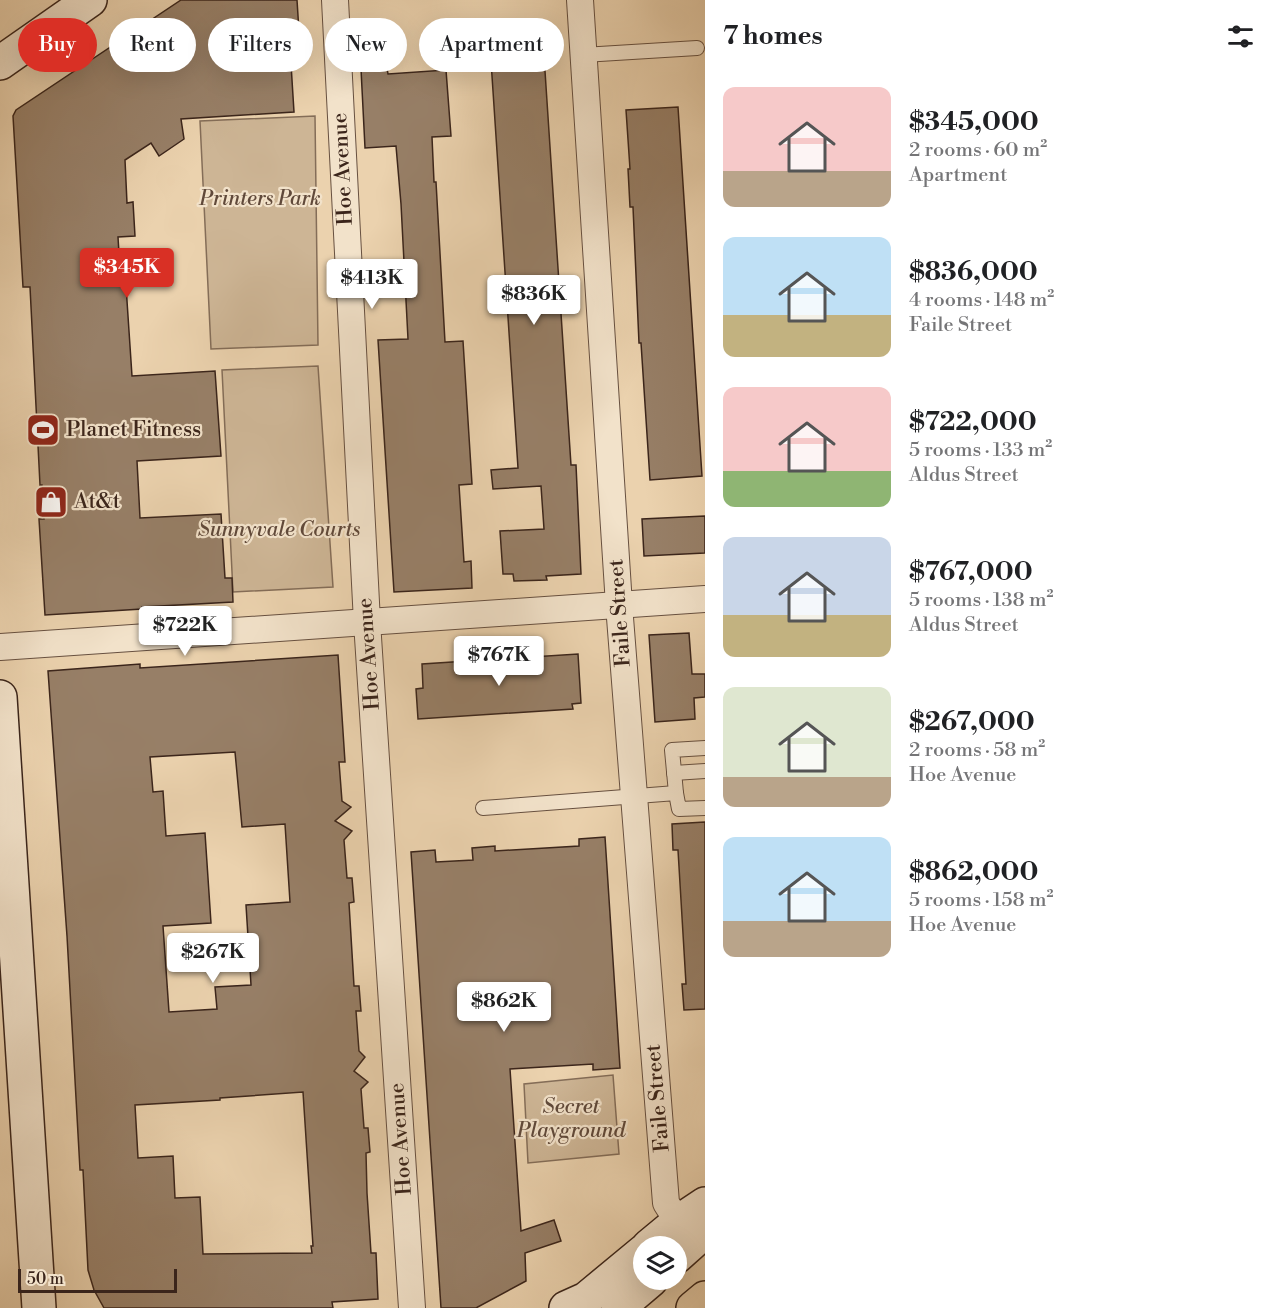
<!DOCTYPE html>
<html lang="en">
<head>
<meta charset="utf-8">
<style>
	:root { --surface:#fff; --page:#f6f6f6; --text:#202124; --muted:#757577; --accent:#d93025 }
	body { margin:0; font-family:"Libre Bodoni",serif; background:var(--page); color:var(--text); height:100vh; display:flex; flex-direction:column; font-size:22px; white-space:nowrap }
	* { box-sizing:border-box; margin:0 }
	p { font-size:20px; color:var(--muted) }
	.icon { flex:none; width:33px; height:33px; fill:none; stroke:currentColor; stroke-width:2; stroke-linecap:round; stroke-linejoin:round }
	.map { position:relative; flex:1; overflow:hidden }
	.drawer { display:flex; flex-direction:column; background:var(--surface); width:570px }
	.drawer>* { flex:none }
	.banner { position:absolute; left:18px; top:18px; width:570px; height:54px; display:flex; gap:12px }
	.tools { position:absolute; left:633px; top:1236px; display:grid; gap:12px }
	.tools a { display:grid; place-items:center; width:54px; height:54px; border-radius:50%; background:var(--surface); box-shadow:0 6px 24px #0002; font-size:30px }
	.scale { position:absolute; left:18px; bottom:15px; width:159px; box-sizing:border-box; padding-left:6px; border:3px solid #3b251b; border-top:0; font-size:16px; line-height:21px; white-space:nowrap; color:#3b251b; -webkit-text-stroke:4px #f2e2ca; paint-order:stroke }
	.price { position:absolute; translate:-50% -51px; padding:0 14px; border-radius:6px; background:#fff; color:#222; font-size:20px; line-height:39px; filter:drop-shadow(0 2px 3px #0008) }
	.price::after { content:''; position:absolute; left:50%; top:36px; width:18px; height:14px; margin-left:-9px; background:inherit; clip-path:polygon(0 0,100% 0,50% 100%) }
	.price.active { background:var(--accent); color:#fff }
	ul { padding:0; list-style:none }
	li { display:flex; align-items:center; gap:18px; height:150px; padding:0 18px }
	li span { display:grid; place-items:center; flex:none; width:168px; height:120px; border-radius:12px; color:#555 }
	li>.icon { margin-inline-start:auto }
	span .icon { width:72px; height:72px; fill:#fffc; stroke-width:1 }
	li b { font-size:26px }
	h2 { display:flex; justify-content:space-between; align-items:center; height:72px; padding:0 18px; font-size:26px }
	.tag { padding:0 21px; border-radius:27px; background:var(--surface); box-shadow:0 6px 24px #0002; font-size:21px; line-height:54px }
	.tag.active { background:var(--accent); color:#fff }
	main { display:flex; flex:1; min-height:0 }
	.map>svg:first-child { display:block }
</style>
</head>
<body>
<main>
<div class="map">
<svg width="705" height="1308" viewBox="0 0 705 1308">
	<rect width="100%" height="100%" fill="#ebd2ae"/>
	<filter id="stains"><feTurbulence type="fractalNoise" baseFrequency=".00333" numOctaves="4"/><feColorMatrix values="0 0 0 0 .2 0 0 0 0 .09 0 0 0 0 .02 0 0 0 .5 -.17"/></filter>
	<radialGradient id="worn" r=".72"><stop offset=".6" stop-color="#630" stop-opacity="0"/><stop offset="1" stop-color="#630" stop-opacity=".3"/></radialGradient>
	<g fill="#cdb595" stroke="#846d58" stroke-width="1.5">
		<path d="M315 116 318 345 211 349 200 121Z"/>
		<path d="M318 366 333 587 233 592 222 370Z"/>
		<path d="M613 1075 619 1154 528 1163 524 1084Z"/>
	</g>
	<g fill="#977f67" stroke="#3b251b" stroke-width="1.5" fill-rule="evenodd">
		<path d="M181 0H297L301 63 291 64 294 112 181 119 184 139 159 156 151 143 125 160 127 203 133 202 135 236 118 237 121 287 126 286 132 376 215 371 221 456 137 461 140 518 221 514 225 578H232L233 602 142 607V609L45 615 39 519H44L42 485H40L30 287H23L13 116 16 110Z"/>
		<path d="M544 56 571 465H576L581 574 546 576 547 580 514 581 513 574H503L500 531 544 529 541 486 493 489 491 470 518 468 491 61Z"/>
		<path d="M387 68 388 74 446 70 451 136 432 137 434 182H436L445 342 463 341 472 484 459 485 464 562 471 561 472 588 394 592 378 340 408 339 401 204 396 146 365 148 361 69Z"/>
		<path d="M678 107 702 476 650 480 641 343H639L633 207H630L628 169H630L626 110Z"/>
		<path d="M705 516V553L644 556 642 519Z"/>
		<path d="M689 633 692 674H705V697L694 698 695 719 655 722 649 635Z"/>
		<path d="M578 654 581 703 572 704 573 709 418 719 416 689 423 688 422 664Z"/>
		<path d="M338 655 345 762H339L342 801 351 807 335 821 352 831 344 840 347 878H352L354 902 349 903 354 986H359L361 1011H356L359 1051 365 1057 354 1071 368 1082 361 1089 364 1128H368L370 1152 366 1153 367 1193 371 1253H376L378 1299 332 1302 333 1308H104L94 1290 88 1270 83 1170H80L67 936 48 671 140 664V668ZM235 752 242 827 285 824 290 902 246 905 251 985 215 987 217 1009 169 1012 163 926 211 923 205 833 166 836 163 791 153 792 150 757ZM303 1092 313 1246H311L312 1253 203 1254 200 1197 175 1198 173 1156 138 1158 135 1105 220 1100V1098Z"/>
		<path d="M705 822V1009L684 1010 682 984H686L678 850H673L672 824Z"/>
		<path d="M605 837 620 1068 593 1070V1064L510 1069 521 1231 554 1220 561 1241 525 1253 526 1281 476 1308H441L411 852 435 850 436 862 473 860 472 848 495 846V851L579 846V839Z"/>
	</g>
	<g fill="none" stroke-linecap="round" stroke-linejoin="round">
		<defs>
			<g id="service">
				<path d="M583 55 697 48"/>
				<path d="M674 773 705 771"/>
				<path d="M676 793 672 750 705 748"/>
				<path d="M483 808 676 793 679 809 705 808"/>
			</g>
			<g id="minor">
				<path d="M335 0 367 622 412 1308"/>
				<path d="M580 0 619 605 666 1203 678 1222"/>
				<path d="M0 647 705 599"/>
			</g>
			<g id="secondary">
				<path d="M0 63 90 0"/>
				<path d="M0 697 39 1308"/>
				<path d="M649 1246 678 1222 705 1204"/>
				<path d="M676 1257 705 1231"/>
				<path d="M566 1308 586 1299 644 1251"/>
				<path d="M618 1308 651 1280"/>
			</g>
			<path id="motorway" d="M693 1308 705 1298"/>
		</defs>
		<use href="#service" stroke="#675040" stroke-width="16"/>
		<use href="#minor" stroke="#675040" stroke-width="28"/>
		<use href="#secondary" stroke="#3b251b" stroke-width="36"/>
		<use href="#motorway" stroke="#3b251b" stroke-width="36"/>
		<use href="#service" stroke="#f2e2ca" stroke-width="14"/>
		<use href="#minor" stroke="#f2e2ca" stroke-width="26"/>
		<use href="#secondary" stroke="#f2e2ca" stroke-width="33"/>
		<use href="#motorway" stroke="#ebd2ae" stroke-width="33"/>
	</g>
	<defs>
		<symbol id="stadium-square" viewBox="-11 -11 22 22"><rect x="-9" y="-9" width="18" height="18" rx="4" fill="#8f2418" stroke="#f2e2ca"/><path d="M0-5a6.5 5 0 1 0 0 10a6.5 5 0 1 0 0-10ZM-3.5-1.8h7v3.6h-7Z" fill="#fff"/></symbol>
		<symbol id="shop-square" viewBox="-11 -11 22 22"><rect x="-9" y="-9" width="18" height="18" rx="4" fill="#8f2418" stroke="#f2e2ca"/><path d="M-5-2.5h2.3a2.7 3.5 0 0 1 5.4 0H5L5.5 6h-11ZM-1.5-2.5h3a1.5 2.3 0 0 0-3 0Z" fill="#fff"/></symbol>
	</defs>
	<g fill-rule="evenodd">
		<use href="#stadium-square" x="24" y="411" width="38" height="38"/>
		<use href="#shop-square" x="32" y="483" width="38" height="38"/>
	</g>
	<g text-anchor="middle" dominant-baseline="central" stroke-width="4.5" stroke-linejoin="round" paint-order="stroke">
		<g font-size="21" fill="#3b251b" stroke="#f2e2ca">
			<text transform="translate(343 169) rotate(-93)">Hoe Avenue</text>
			<text transform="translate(620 613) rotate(-94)">Faile Street</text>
			<text transform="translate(369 654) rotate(-94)">Hoe Avenue</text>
			<text transform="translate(658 1098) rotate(-95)">Faile Street</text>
			<text transform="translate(401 1139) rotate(-94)">Hoe Avenue</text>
		</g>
		<g font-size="21" font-style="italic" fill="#60493a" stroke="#f2e2ca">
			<text x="260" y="199">Printers Park</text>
			<text x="279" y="530">Sunnyvale Courts</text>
			<text x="571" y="1107">Secret<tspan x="571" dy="24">Playground</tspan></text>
		</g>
		<g font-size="21" fill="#3b251b" stroke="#f2e2ca" text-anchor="start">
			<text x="66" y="430">Planet Fitness</text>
			<text x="74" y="502">At&amp;t</text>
		</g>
	</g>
	<rect width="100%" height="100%" filter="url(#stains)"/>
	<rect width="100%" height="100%" fill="url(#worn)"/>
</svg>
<div class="tools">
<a><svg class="icon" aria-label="layers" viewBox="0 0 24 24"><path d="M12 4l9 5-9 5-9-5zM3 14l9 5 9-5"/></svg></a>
</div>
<div class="scale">50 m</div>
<b class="price active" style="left:127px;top:299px">$345K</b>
<b class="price" style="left:372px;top:310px">$413K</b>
<b class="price" style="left:534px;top:326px">$836K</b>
<b class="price" style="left:185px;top:657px">$722K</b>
<b class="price" style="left:499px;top:687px">$767K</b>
<b class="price" style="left:213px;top:984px">$267K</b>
<b class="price" style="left:504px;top:1033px">$862K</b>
<div class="banner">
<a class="tag active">Buy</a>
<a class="tag">Rent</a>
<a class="tag">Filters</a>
<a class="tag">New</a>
<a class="tag">Apartment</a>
</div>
</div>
<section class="drawer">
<h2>7 homes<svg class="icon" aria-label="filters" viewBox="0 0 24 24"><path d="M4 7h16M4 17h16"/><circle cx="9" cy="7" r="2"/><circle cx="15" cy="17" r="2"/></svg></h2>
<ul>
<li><span style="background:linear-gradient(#f6c9c9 70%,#b9a48a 0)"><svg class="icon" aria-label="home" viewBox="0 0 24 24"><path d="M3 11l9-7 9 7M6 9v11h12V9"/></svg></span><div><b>$345,000</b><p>2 rooms · 60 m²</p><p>Apartment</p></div></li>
<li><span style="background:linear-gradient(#bfe0f5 65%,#c2b280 0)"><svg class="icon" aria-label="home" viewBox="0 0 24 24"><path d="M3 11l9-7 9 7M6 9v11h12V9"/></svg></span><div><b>$836,000</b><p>4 rooms · 148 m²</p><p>Faile Street</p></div></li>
<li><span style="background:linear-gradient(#f6c9c9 70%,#8fb573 0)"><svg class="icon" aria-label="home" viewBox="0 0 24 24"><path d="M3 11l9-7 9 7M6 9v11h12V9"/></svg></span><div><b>$722,000</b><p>5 rooms · 133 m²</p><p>Aldus Street</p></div></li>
<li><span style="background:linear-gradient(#c9d6e8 65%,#c2b280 0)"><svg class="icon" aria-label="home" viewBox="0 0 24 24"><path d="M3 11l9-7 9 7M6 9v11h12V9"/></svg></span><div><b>$767,000</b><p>5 rooms · 138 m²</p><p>Aldus Street</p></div></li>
<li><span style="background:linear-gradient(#dfe7d0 75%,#b9a48a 0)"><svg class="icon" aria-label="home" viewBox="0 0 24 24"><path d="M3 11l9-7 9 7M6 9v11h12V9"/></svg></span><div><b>$267,000</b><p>2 rooms · 58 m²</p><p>Hoe Avenue</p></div></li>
<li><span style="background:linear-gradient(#bfe0f5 70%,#b9a48a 0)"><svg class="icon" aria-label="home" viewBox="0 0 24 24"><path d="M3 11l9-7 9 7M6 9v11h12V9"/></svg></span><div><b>$862,000</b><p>5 rooms · 158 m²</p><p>Hoe Avenue</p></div></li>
</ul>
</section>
</main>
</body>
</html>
